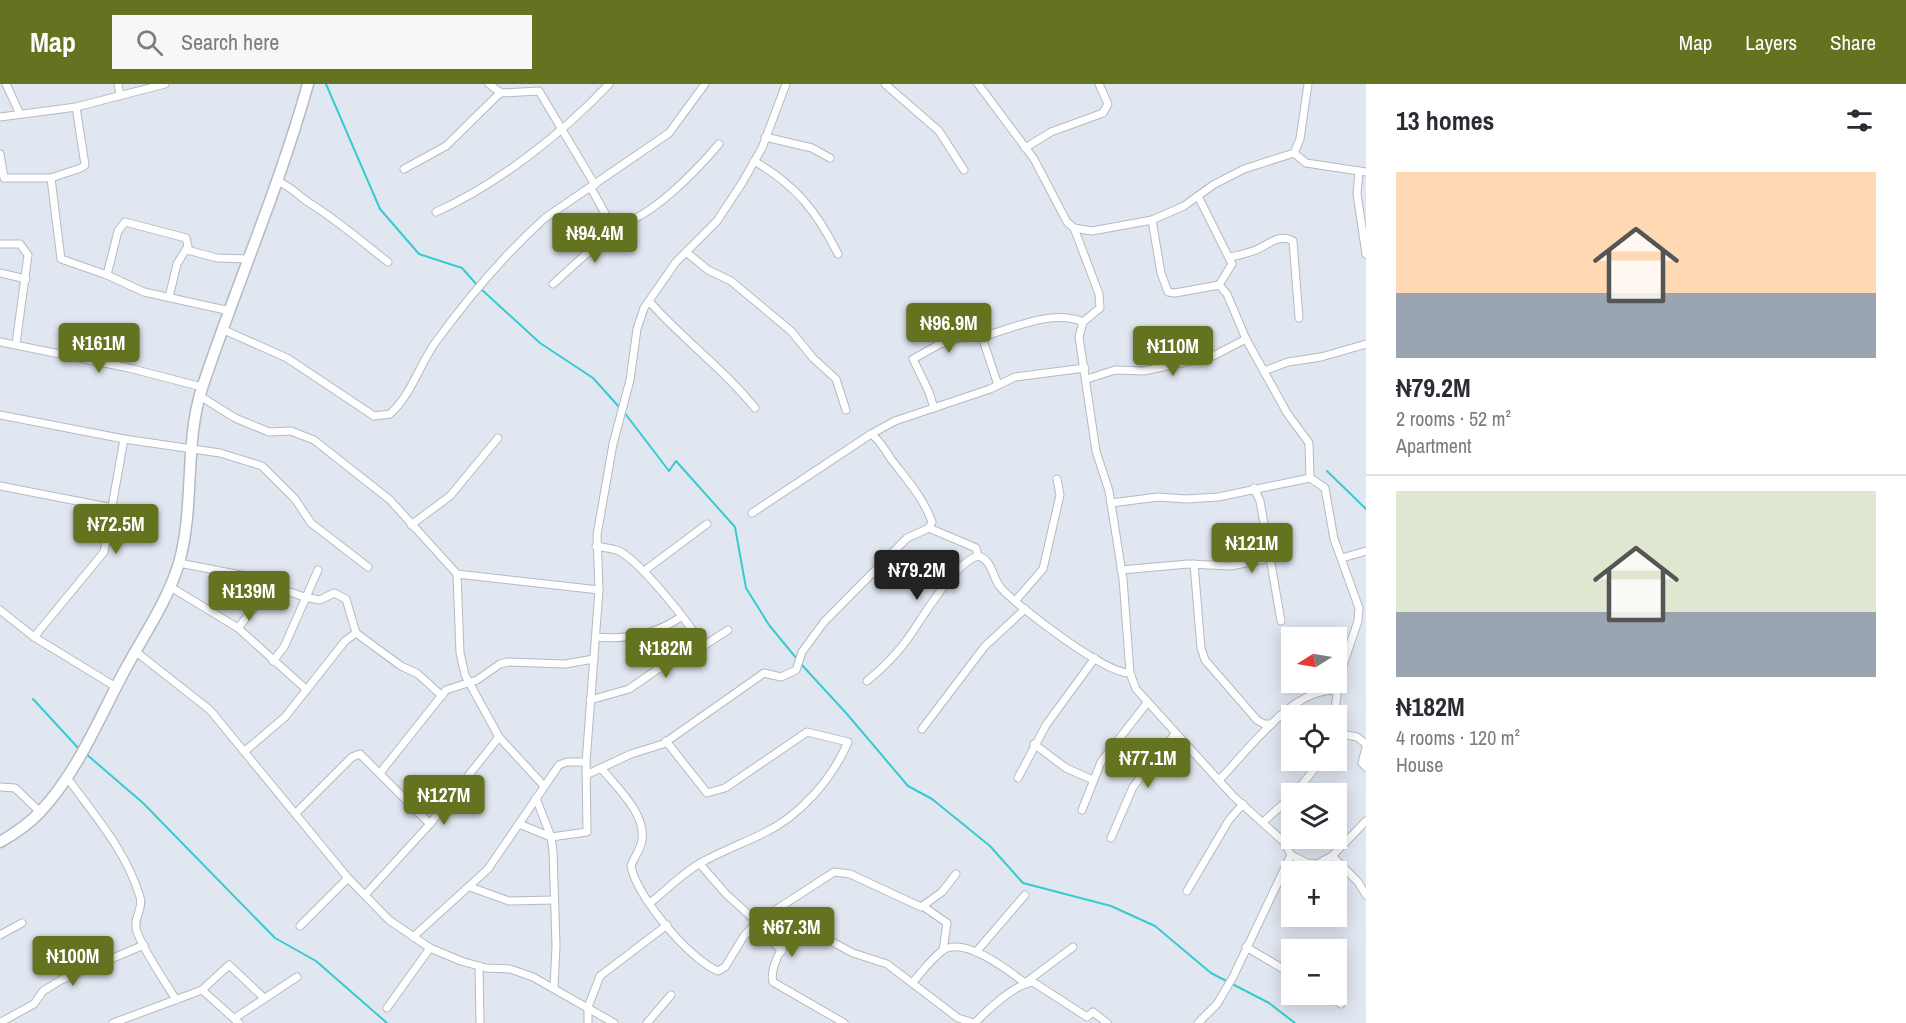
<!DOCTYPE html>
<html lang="en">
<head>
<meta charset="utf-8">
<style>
	:root { --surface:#fff; --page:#f7f7f7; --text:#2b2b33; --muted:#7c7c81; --line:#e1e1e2; --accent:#64731f }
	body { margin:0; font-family:"Archivo Narrow",sans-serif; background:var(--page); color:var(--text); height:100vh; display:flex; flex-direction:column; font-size:22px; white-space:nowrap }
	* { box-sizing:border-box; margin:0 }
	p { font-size:20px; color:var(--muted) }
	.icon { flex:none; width:33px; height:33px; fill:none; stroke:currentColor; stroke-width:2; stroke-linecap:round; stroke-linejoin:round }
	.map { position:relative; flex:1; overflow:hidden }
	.drawer { display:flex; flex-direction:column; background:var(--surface); width:540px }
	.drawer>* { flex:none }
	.needle { width:39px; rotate:259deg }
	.tools { position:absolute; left:1281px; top:543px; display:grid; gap:12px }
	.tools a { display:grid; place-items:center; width:66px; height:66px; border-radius:0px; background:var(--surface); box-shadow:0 3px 15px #0003; font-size:30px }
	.price { position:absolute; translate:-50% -51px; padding:0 14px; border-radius:6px; background:var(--accent); color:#fff; font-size:20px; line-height:39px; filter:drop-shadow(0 2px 3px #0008) }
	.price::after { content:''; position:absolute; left:50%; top:36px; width:18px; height:14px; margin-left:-9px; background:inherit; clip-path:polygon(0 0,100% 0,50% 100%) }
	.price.current { background:#222; color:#fff }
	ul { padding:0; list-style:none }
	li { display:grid; align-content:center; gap:12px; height:318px; padding:0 30px }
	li+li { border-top:2px solid var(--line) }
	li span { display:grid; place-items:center; height:186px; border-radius:0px; color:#555 }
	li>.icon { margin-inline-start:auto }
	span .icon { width:108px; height:108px; fill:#fffc; stroke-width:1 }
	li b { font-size:26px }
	h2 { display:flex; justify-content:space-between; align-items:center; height:72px; padding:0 30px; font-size:26px }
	header { display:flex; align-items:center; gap:36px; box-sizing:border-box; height:84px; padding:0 30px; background:var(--accent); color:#fff }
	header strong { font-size:28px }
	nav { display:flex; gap:33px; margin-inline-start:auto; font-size:21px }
	.search { width:420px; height:54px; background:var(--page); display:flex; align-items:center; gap:15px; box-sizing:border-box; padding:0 21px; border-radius:0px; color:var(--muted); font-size:22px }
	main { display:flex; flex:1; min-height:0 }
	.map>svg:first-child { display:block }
</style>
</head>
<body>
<header>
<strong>Map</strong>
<div class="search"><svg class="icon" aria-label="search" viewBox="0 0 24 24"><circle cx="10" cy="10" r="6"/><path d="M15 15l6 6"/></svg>Search here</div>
<nav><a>Map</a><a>Layers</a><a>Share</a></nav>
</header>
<main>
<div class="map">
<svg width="1366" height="939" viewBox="0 0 1366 939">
	<rect width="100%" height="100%" fill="#e1e7f1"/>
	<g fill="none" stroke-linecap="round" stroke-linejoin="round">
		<g stroke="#38cbce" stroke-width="2">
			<path d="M326 0 380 125 419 170 462 184 477 201"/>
			<path d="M481 205 540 259 593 294 620 324"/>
			<path d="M624 328 669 387 676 377 735 443 746 504 769 541 797 575"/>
			<path d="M1327 387 1366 425"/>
			<path d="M801 580 847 630 908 702 932 715 990 762 1023 799 1111 822 1155 842 1211 889 1269 919 1295 939"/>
			<path d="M33 615 80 666"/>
			<path d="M85 669 143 719 275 854 316 877 387 939"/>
		</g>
		<defs>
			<g id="minor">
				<path d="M6 0 20 30"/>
				<path d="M118 0 120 12"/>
				<path d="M489 0 501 9 539 7 595 101"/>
				<path d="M885 0 939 47 964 86"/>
				<path d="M978 0 1034 75 1067 138 1074 144 1092 147 1152 136 1184 122 1213 101 1244 85 1294 69 1300 55 1308 0"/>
				<path d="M0 33 76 23 165 0"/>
				<path d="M765 53 812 64 830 74"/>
				<path d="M1025 64 1051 48 1103 29 1108 20 1099 0"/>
				<path d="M1294 69 1306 79 1366 88"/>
				<path d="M0 70 4 94H51L81 84 85 81 76 23"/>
				<path d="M754 77C796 101 817 128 838 170"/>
				<path d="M404 85 446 62 500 9"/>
				<path d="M1359 87 1357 110 1366 170"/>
				<path d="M51 94 61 175 107 191 144 208 230 227"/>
				<path d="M277 97C292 103 296 110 308 118 337 136 361 157 388 178"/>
				<path d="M591 104 612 142"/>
				<path d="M1198 112 1232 180 1219 201"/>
				<path d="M436 128C497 101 564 48 609 0"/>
				<path d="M1152 136 1161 189 1168 208 1175 209 1219 201 1227 210 1246 255 1287 329 1309 359 1310 394"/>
				<path d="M612 142C647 139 697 86 719 60"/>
				<path d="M1074 144 1099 210 1100 224 1083 238 1079 253 1096 367 1109 407 1123 495 1130 589 1136 605 1233 712 1285 759 1291 771 1307 779 1317 780 1332 772 1366 737"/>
				<path d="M0 160H20L28 171 16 260"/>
				<path d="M187 166 217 174 249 175"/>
				<path d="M686 168 708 186 731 197 791 247 813 274 836 295 846 326"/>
				<path d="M1231 173C1239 171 1248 169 1256 166 1268 161 1279 149 1293 157L1299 234"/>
				<path d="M0 189 26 195"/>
				<path d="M107 191 118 147 125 138 186 154 188 162 177 180 169 213"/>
				<path d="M553 200 607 151 612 142"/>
				<path d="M649 217C682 255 723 284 755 324"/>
				<path d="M976 235 998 301"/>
				<path d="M224 246 287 274 374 332 390 330C411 311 419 282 435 259 467 215 504 171 545 134L669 49 705 0"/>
				<path d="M982 253C1013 244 1052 225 1083 238"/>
				<path d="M0 258 129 284 202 303"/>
				<path d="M1264 287 1288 278 1321 273 1366 260"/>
				<path d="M1087 295 1115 286 1144 287 1213 272 1246 255"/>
				<path d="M200 312 235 334 269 348 291 347 314 356 390 416 457 490 599 506"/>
				<path d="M934 324 929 308 913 275 940 260 980 248"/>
				<path d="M0 331 124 355 220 369 262 382 295 415 311 439 368 483"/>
				<path d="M871 350C881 357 884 365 891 375 907 396 923 413 932 438L929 444"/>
				<path d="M0 402 113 424"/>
				<path d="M1254 404 1260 417 1270 474"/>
				<path d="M1111 419 1158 413 1186 415 1218 413 1310 394 1325 404 1334 455 1359 524 1358 537 1340 590 1334 632"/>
				<path d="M752 429 871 350 895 337 990 305 1015 293 1085 284"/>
				<path d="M411 441 450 412 498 354"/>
				<path d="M596 462C604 464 613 464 619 467 642 479 689 539 703 562"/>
				<path d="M1342 474 1366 467"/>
				<path d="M179 479 246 492 304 513 320 516 334 509 346 515 356 549"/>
				<path d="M1194 480 1201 564 1205 576 1257 636 1264 640H1272"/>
				<path d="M1121 486 1188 480 1231 482 1270 474 1281 537"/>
				<path d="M644 487 707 440"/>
				<path d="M457 490 460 569 465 591 499 653 544 702"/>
				<path d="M169 502 238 544 307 606"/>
				<path d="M1016 516 1043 485 1060 411 1057 395"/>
				<path d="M0 526 34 553 116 603"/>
				<path d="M238 544 253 525 264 498"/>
				<path d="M356 549 401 582 418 590 442 612"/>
				<path d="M34 553 104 468 124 355"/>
				<path d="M596 553C628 556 656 551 682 532"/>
				<path d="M135 567 210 626 348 794 389 836 430 864 461 877 486 884 510 885 533 893 614 939"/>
				<path d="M273 577 284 563 318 486"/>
				<path d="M867 597C883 584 897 570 909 553 923 533 955 478 978 472 993 476 992 494 1001 504 1018 523 1107 591 1130 589"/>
				<path d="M590 616 629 605 658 585 691 570 728 546"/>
				<path d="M922 645 985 562 1025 525"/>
				<path d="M1336 649 1357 653 1366 660"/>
				<path d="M1034 660 1066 684 1093 696"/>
				<path d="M1366 663 1362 679 1366 683"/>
				<path d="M245 667 285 633 345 557 356 549"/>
				<path d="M601 684C616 703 646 729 642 756 641 765 634 773 631 782 636 812 690 876 718 887L725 883 744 852 757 838 834 788 850 790 921 823 942 808 956 790"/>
				<path d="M380 689 446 606 477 596 500 580 508 578 565 580 594 575"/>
				<path d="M586 691 631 670 663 660 764 589 781 593 796 586 802 568 824 538 907 454 929 444 976 464 978 472"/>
				<path d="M66 692C93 730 126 766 140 813 144 825 132 835 137 848 146 871 163 894 176 916"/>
				<path d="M1018 694 1046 641 1095 574"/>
				<path d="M1220 695C1248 667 1295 600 1338 607"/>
				<path d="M0 703 15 704 40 728"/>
				<path d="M1294 710 1322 676"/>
				<path d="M536 714 551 753 553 767 556 862 554 903"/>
				<path d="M1082 726 1101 678 1147 619"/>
				<path d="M296 729 352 673 360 670 430 740"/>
				<path d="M1263 738 1292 712"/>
				<path d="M519 740 551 753 587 748 586 678 599 506 597 451 613 360 630 296 637 245 644 224 676 178 717 137 742 99 762 64 786 0"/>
				<path d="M1111 754 1133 703 1175 650"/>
				<path d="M1332 772 1358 798 1366 811"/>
				<path d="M700 780 726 810 757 838"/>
				<path d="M470 803 509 817 554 816"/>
				<path d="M1187 807 1229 736 1243 720"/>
				<path d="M365 811 430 740 499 653"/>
				<path d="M650 819C666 806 680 792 697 781 719 768 742 760 764 749 801 731 832 695 848 658L807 648 725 704 707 709 666 657"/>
				<path d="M924 823 947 839 943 866"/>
				<path d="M755 840 782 867"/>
				<path d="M300 842 348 794"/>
				<path d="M0 851 22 839"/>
				<path d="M413 853 488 785 559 681 567 678H586"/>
				<path d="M1246 863 1292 890"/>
				<path d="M976 868 1025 811"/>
				<path d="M479 882 480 939"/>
				<path d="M913 898C922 888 931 875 942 867 963 851 1008 886 1025 899L1073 863"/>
				<path d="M202 906 239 939"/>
				<path d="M1325 910 1341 920"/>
				<path d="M387 924 430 864"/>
				<path d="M235 934 297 893"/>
				<path d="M1 938 34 920 43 907 61 896 144 861"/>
				<path d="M113 939 202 906 229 881 263 913"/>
				<path d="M588 939V923L600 892 667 841"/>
				<path d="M647 939 671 911"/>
				<path d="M844 939 773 898C768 882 790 843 808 845L853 869 887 880 958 934 974 939"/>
				<path d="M975 939C987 926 1015 900 1033 898L1087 933 1093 928 1107 939"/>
				<path d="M1198 939 1217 920 1233 893 1291 771"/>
			</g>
			<path id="secondary" d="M0 758C14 750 29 740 40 728 78 688 100 632 126 584 144 551 168 516 179 479 195 422 184 360 202 304 236 202 279 104 308 0"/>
		</defs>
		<use href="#minor" stroke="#b4bac4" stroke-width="9"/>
		<use href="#secondary" stroke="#b4bac4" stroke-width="13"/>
		<use href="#minor" stroke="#fff" stroke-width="7"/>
		<use href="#secondary" stroke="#fff" stroke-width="10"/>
	</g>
</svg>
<div class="tools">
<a><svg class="needle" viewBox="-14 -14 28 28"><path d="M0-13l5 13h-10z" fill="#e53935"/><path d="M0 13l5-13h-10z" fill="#7c7c81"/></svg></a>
<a><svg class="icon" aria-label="locate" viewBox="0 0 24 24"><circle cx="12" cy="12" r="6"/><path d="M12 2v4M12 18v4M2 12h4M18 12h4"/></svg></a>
<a><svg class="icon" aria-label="layers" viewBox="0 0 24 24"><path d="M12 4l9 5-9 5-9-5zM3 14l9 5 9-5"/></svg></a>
<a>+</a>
<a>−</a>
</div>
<b class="price" style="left:595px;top:180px">₦94.4M</b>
<b class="price" style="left:949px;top:270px">₦96.9M</b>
<b class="price" style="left:99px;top:290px">₦161M</b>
<b class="price" style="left:1173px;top:293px">₦110M</b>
<b class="price" style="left:116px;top:471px">₦72.5M</b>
<b class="price" style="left:1252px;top:490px">₦121M</b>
<b class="price current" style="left:917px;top:517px">₦79.2M</b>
<b class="price" style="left:249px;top:538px">₦139M</b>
<b class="price" style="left:666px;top:595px">₦182M</b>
<b class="price" style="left:1148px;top:705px">₦77.1M</b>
<b class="price" style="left:444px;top:742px">₦127M</b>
<b class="price" style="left:792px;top:874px">₦67.3M</b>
<b class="price" style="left:73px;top:903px">₦100M</b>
</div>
<section class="drawer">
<h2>13 homes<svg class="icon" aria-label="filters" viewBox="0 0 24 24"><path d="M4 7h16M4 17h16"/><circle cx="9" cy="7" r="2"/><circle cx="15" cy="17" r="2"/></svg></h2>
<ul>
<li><span style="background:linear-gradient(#ffd9b3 65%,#9aa5b1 0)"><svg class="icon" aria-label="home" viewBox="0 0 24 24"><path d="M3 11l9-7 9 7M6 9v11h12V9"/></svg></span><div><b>₦79.2M</b><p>2 rooms · 52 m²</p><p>Apartment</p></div></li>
<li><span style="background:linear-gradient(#dfe7d0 65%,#9aa5b1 0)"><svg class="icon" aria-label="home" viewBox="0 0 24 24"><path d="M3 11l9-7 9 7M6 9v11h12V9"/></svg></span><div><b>₦182M</b><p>4 rooms · 120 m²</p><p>House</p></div></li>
</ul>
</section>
</main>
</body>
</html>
